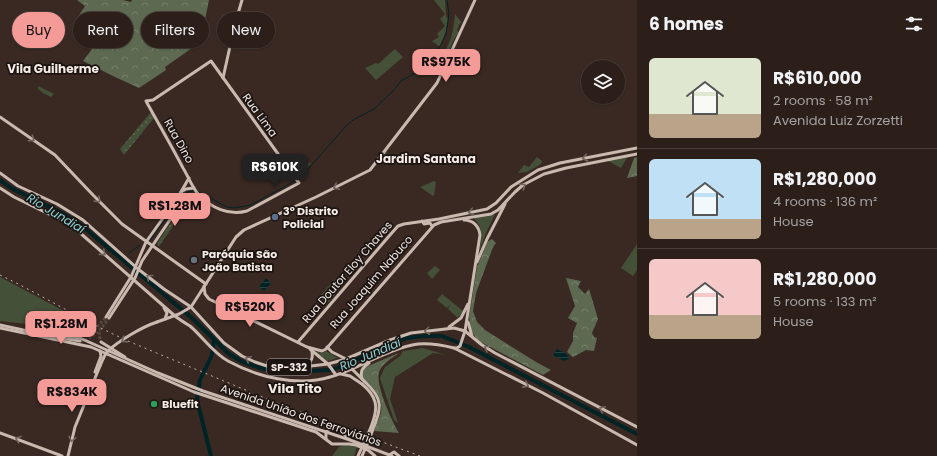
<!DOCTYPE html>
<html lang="en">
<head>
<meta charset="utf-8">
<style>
	:root { --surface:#2c1f1a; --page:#342723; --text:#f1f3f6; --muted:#a6a2a2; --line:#483d39; --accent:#f59b97 }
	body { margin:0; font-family:Poppins,sans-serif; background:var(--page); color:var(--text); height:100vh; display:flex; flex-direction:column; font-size:15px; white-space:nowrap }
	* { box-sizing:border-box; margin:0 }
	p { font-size:13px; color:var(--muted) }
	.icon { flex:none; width:22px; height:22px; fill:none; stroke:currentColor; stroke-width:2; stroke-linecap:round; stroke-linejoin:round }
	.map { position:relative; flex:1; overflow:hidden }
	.panel { display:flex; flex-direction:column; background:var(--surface); width:300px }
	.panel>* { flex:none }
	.guide { position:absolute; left:12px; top:12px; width:380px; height:36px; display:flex; gap:8px }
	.controls { position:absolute; left:581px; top:60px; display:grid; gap:8px }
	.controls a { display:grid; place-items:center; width:44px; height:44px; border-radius:50%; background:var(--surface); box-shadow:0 1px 3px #0004,0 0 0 1px var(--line); font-size:20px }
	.price { position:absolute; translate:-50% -34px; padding:0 9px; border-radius:8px; background:var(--accent); color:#111; font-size:13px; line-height:26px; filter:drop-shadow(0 1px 2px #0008) }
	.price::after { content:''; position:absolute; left:50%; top:24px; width:12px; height:9px; margin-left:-6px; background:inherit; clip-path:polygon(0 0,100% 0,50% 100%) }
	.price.current { background:#222; color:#fff }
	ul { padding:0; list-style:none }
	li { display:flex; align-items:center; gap:12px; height:100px; padding:0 12px }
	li+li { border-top:1px solid var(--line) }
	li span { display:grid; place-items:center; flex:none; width:112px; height:80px; border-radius:6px; color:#555 }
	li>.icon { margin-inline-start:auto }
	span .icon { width:48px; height:48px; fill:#fffc; stroke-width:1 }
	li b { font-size:17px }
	h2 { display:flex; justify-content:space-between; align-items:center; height:48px; padding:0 12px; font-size:17px }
	.chip { padding:0 14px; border-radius:18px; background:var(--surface); box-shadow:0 1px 3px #0004,0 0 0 1px var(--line); font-size:14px; line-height:36px }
	.chip.current { background:var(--accent); color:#111 }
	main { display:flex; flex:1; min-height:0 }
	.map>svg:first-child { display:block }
</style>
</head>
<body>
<main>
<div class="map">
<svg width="637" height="456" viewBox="0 0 637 456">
	<defs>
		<pattern id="grass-dots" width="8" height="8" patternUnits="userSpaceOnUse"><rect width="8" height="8" fill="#445038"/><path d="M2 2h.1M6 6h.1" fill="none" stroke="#606955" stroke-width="1.8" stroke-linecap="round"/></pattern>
		<pattern id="forest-crowns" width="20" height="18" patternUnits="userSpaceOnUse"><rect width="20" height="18" fill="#5d6a51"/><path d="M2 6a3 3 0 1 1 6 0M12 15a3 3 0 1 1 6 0" fill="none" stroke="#757f6a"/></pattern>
		<pattern id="water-rules" width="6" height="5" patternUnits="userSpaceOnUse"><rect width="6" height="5" fill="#002325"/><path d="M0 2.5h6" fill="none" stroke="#264344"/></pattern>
	</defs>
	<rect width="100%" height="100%" fill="#3a2923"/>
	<g fill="url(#grass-dots)">
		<path d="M151 112 154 118 124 155 120 149Z"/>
		<path d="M184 204H186V207L160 245 158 246 157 243Z"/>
	</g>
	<g fill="url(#forest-crowns)">
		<path d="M77 0H123L131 2 132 0H209L200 44 186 32 185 34 192 48 165 67 166 70 139 88 115 77 83 61 96 44 78 17 85 6Z"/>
		<path d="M637 157V176L627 178 634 158Z"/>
		<path d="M492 239 496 243 493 247 476 293 473 311 477 322 485 330 536 362 551 370 543 375 477 340 471 329 469 317 477 267 486 245 487 242Z"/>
		<path d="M566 278 581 281 578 287 585 294 589 289 598 319 592 333 594 337 597 338 594 351 586 350 573 357 567 352 573 341V333L577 323 568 318 575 306Z"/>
		<path d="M399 353C392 358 382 364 379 372 375 384 392 422 399 433L374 431C377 423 383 412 381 404 380 400 377 393 374 389 368 381 353 377 368 366Z"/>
	</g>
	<g fill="#445038">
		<path d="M434 0H445L446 16 448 19 446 31 440 47 432 41 439 37 437 34 445 26 440 19 445 14Z"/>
		<path d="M455 14 462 23H460L457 30 459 33C452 38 453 47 447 52L446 49C452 39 454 26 455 14Z"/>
		<path d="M395 49 403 57 376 80 365 68 376 63 378 64Z"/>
		<path d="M38 86 54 94 51 97 43 93 38 89Z"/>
		<path d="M387 150 386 160 375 165Z"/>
		<path d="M628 156 621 168 606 160Z"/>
		<path d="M537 157 542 161 541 164 527 172 518 173 524 165 529 167Z"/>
		<path d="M309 162 311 164 297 177 292 172 303 164 304 165Z"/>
		<path d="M434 181 436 182 434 195 433 196 420 187Z"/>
		<path d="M495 214 486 233 479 252C482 237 484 230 474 218Z"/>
		<path d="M637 244V270L633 276 621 268Z"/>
		<path d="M435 266 440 270 432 279 427 273Z"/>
		<path d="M0 277 79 319 88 326V328L80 330 0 321Z"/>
		<path d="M335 279 343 285 326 305 318 298Z"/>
		<path d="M442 294 463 311 458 318 448 309 451 304 447 308 437 300Z"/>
		<path d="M250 305 263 312 259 320 246 314Z"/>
		<path d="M423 348 446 355 433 353 395 377 390 399 398 423 394 420 380 378 385 367 400 356 403 351Z"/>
		<path d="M326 351 338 358 328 361 315 352 322 353Z"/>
		<path d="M346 445 357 447 354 456H332L339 447Z"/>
	</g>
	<g fill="url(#water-rules)">
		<path d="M266 278 271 283 264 291 259 287Z"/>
		<path d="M557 349 565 353 570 358 564 361 553 355Z"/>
	</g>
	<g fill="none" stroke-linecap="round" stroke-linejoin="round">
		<g stroke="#002325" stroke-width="1">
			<path d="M197 191 227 207 234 208 251 205 300 178 347 125 353 120 374 109 393 91 401 81 419 71 433 56 440 46 446 34 449 14 447 0"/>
			<path d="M37 202 40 198"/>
			<path d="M150 240 180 199 187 192 193 191"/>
			<path d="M129 253 140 245"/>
		</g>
		<g stroke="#002325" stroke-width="4">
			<path d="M0 180 11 188 62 213 81 225 192 318 229 354 243 362 260 368 282 372 332 370 401 340 407 338 424 336H442L469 347 637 434"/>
			<path d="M211 456 197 400 200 380 212 355 214 340"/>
		</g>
		<g stroke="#564640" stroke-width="3" stroke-dasharray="3 1.5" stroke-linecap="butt">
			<path d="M100 332 99 335 101 342"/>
			<path d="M77 335C92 335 97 327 106 317"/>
			<path d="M80 341C94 339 101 329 109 318"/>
		</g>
		<g stroke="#cab9af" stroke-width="3">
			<path d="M211 61 299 183 247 211C229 216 211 208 198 194 192 187 188 176 183 168 171 145 158 123 146 101L153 100Z"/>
			<path d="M223 78 235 24 242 0"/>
			<path d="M0 117 55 155 93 195 122 224 206 284"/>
			<path d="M0 173 18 186 57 204 83 220 138 269 164 289 191 307 224 343 242 356 255 362 267 366 279 368 302 367 328 364 346 359 390 340 411 333 454 328 465 331 482 345 495 353 637 427"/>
			<path d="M0 188 14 197 63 221 79 232 175 316C180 320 185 323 190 326 203 337 213 353 228 361 257 377 298 387 330 377 358 369 389 348 418 344 430 343 442 345 454 348L543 393 637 445"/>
			<path d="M181 192 186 189 194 188"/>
			<path d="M193 198 200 199 205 201"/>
			<path d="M422 221 424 224 430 223 432 226"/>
			<path d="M477 262 487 239 505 204"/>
			<path d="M204 286 205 294 209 299 307 347 322 351 326 349 434 225 441 222 491 214 498 210 515 192 523 185 544 174 566 168 637 154"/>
			<path d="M164 308 167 313 165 319"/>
			<path d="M106 317 131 277 146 242 178 197 189 178"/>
			<path d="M109 318 135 278 142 261 180 205C186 199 194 199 198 194"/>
			<path d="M157 322 179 314 191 307 236 237 244 230 316 197 370 170 437 83 475 0"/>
			<path d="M468 322 472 336"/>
			<path d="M0 325 37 333 80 338 158 373 203 391 350 440 392 456"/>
			<path d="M449 327 461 318 468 304"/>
			<path d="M0 328 91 347 194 392 316 432 332 444H349L356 445 368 450 375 456"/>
			<path d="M51 332 77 335"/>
			<path d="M50 336 80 341"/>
			<path d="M101 342 125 357"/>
			<path d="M298 342 390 235 398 226 404 224 439 219 487 209 496 203 511 187 538 170 560 163 637 148"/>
			<path d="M327 347 332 352 346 359 351 368 365 382"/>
			<path d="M454 348H457L460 346 465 331 480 235C479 226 473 220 464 220"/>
			<path d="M310 349 328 364 336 375"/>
			<path d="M305 365C312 362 313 358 312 351"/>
			<path d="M95 372 101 356 100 351"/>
			<path d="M341 374 350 376 362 384"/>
			<path d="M362 379C360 371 362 368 369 363"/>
			<path d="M0 433 62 456"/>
			<path d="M326 439V432L331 428C339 428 343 433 349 439"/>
			<path d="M389 455 394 452 399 456"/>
			<path d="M68 456 75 427 100 366"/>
		</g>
		<path stroke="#bdb0ab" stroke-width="1" stroke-dasharray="2 4" stroke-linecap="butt" d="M0 275C46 297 88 324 135 344L272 401 420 456"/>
		<g stroke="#cab9af" stroke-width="3">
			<path d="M100 366C102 361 104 356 107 352 118 341 142 327 157 322"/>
			<path d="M358 456C364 442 379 416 375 402 373 394 368 389 362 384"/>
			<path d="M362 456C366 447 370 438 373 429 382 408 383 398 365 382"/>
		</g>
	</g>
	<defs><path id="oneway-chevron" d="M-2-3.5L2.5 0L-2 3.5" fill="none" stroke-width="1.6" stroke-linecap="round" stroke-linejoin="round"/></defs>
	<g stroke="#726660">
		<use href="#oneway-chevron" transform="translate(32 139) rotate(34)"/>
		<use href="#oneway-chevron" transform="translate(585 158) rotate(169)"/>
		<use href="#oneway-chevron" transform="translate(523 186) rotate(-35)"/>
		<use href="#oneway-chevron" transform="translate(336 187) rotate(154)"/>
		<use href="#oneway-chevron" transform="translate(98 200) rotate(44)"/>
		<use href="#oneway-chevron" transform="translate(471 212) rotate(168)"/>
		<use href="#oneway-chevron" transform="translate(103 253) rotate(40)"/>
		<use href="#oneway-chevron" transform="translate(149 277) rotate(-141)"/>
		<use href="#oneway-chevron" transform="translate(427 331) rotate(173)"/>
		<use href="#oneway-chevron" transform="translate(124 340) rotate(146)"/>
		<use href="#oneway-chevron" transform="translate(487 348) rotate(-149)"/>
		<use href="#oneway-chevron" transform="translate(248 359) rotate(-155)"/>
		<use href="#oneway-chevron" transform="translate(526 385) rotate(28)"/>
		<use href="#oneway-chevron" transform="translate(602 409) rotate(-153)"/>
		<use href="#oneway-chevron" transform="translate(18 439) rotate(-160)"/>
		<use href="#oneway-chevron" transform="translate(72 439) rotate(104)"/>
	</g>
	<circle fill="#5c6f8a" stroke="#1b1411" stroke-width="1.5" cx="275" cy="217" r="4"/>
	<circle fill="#6b7280" stroke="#1b1411" stroke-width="1.5" cx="194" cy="260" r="4"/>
	<circle fill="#2e9e5b" stroke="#1b1411" stroke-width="1.5" cx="154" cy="404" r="4"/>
	<g text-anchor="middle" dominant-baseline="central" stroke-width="3.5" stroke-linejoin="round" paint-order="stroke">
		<rect fill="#1b1411" stroke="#b4aaa5" stroke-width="1" x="267" y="359" width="44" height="16" rx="3"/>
		<g font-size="10" font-weight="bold" fill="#f5eae5">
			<text x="289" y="367">SP-332</text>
		</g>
		<g font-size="11" fill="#f5eae5" stroke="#1b1411">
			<text transform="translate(260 115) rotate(54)">Rua Lima</text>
			<text transform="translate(179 141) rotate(61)">Rua Dino</text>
			<text transform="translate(347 272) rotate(-49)">Rua Doutor Eloy Chaves</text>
			<text transform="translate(371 282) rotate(-49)">Rua Joaquim Nabuco</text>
			<text transform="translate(301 415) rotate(19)">Avenida União dos Ferroviários</text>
		</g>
		<g font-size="11" font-weight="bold" fill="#f5eae5" stroke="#1b1411" text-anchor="start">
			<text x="283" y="211">3º Distrito<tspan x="283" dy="13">Policial</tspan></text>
			<text x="202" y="254">Paróquia São<tspan x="202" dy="13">João Batista</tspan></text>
			<text x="162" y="404">Bluefit</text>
		</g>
		<g font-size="12" font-weight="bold" fill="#f5eae5" stroke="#1b1411">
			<text x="53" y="68">Vila Guilherme</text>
			<text x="426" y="158">Jardim Santana</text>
		</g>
		<g font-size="12" font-style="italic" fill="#89d1d5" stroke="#1b1411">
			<text transform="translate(56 213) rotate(31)">Rio Jundiaí</text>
			<text transform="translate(370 354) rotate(-23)">Rio Jundiaí</text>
		</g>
		<g font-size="13" font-weight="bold" fill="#f5eae5" stroke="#1b1411">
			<text x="295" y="388">Vila Tito</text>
		</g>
	</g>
</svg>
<div class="controls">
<a><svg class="icon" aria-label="layers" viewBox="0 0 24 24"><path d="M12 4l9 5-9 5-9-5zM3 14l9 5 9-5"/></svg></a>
</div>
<b class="price" style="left:446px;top:83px">R$975K</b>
<b class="price current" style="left:275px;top:188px">R$610K</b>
<b class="price" style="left:175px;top:227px">R$1.28M</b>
<b class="price" style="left:250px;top:328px">R$520K</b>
<b class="price" style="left:61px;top:345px">R$1.28M</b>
<b class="price" style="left:72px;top:413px">R$834K</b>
<div class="guide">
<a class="chip current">Buy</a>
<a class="chip">Rent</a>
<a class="chip">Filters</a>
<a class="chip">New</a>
</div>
</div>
<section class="panel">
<h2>6 homes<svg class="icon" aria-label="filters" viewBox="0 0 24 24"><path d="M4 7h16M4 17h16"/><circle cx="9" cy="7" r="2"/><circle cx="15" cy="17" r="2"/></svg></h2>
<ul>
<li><span style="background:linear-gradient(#dfe7d0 70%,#b9a48a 0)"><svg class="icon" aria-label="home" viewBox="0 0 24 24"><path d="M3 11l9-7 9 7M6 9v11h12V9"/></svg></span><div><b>R$610,000</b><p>2 rooms · 58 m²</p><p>Avenida Luiz Zorzetti</p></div></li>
<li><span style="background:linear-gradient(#bfe0f5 75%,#b9a48a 0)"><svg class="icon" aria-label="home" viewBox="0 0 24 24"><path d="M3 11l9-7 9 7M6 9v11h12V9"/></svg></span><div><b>R$1,280,000</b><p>4 rooms · 136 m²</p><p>House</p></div></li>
<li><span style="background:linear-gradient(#f6c9c9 70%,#b9a48a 0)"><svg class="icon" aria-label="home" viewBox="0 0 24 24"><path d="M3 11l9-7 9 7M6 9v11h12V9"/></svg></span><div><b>R$1,280,000</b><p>5 rooms · 133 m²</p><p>House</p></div></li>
</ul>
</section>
</main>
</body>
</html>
